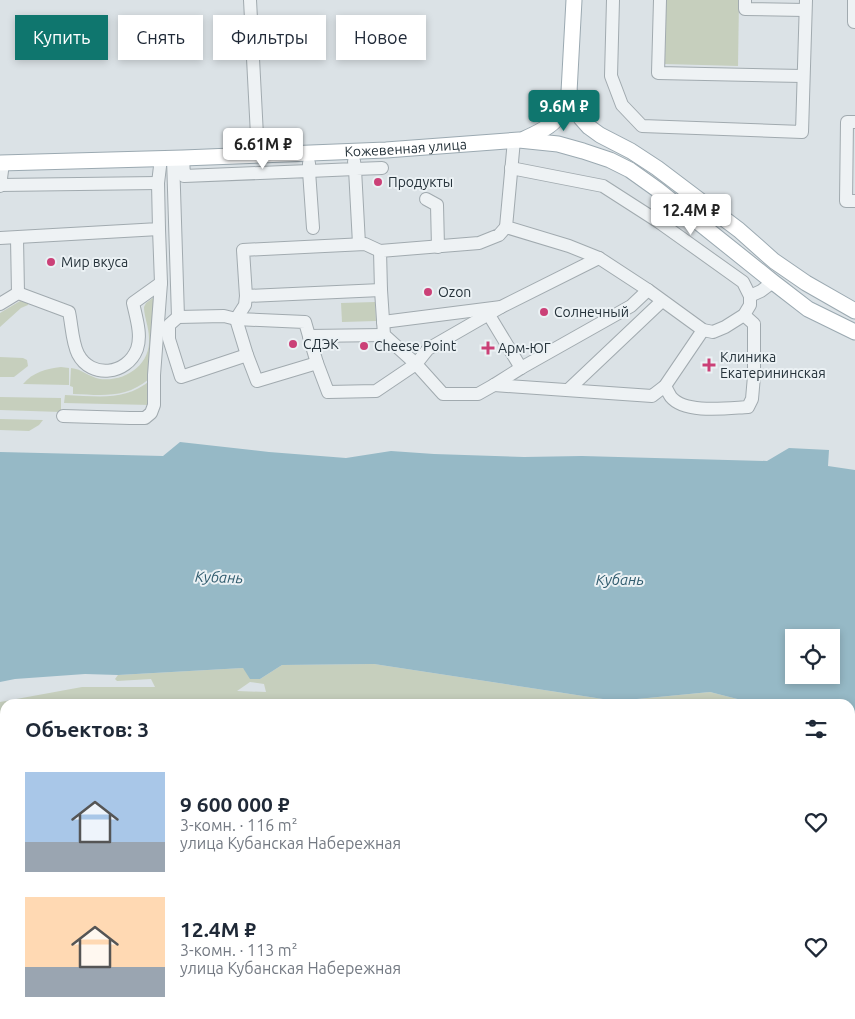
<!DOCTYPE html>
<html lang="ru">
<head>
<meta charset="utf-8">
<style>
	:root { --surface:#fff; --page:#f2f2f3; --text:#1f2937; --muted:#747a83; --accent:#0f766e }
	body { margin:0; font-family:Ubuntu,sans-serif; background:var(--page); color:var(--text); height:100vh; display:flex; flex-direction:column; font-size:19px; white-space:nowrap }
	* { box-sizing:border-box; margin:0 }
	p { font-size:16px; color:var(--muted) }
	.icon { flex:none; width:28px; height:28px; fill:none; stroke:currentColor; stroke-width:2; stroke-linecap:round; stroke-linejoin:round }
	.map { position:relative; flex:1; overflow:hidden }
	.side { position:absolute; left:0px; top:699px; width:855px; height:321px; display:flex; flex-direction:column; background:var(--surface); border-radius:15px 15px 0 0; box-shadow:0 2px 8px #0003 }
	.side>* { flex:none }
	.banner { position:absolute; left:15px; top:15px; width:500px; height:45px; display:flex; gap:10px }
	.tools { position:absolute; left:785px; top:629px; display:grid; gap:10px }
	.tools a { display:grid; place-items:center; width:55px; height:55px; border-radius:0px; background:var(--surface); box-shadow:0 2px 8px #0003; font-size:25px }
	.price { position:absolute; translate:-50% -42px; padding:0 11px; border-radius:5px; background:#fff; color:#222; font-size:16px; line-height:32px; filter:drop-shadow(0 1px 2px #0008) }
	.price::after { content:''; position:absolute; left:50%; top:30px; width:15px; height:11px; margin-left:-8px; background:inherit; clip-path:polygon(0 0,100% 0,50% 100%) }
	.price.on { background:var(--accent); color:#fff }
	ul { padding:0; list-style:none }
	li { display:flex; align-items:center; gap:15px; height:125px; padding:0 25px }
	li span { display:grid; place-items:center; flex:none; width:140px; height:100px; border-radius:0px; color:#555 }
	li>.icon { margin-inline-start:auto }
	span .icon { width:60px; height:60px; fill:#fffc; stroke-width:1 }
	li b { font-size:21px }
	h2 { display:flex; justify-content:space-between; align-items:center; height:60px; padding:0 25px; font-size:21px }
	.tag { padding:0 18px; border-radius:0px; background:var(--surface); box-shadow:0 2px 8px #0003; font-size:18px; line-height:45px }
	.tag.on { background:var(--accent); color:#fff }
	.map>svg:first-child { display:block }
</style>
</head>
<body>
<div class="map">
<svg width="855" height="1019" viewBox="0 0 855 1019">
	<rect width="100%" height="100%" fill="#dbe2e6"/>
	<g fill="#c6cfbd" fill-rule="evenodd">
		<path d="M666 0H739L738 66 665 64Z"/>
		<path d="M154 297 149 379C125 399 102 395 73 394V387L70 386 71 368C82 369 89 377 100 379 125 382 151 365 149 338 149 327 144 317 144 307L146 303Z"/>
		<path d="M23 300 28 303V305L21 308 0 327V313L20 301Z"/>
		<path d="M375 302 376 321 342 322 341 303Z"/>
		<path d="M0 357 23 358 27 360 28 366 14 377H0Z"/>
		<path d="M61 367 69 368V385L23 384C33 372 46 369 61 367Z"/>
		<path d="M151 380V405L64 403 65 395C98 396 124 402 151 380Z"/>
		<path d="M0 397 61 398V412L0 410Z"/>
		<path d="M0 419 43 420 39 425 29 431 0 430Z"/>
		<path d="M374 664 616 701 710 692 757 704H5V1015H850V994L855 997V1019H0V702L82 687H155L151 679 117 681 115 679 118 675 243 668 260 679 282 665ZM250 682 264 684 266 692 237 691Z"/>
		<path d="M850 730 855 732V823L850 822Z"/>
	</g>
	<path fill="#96b9c6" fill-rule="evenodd" d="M180 442 269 452 346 458 391 451 434 454 524 457 582 456 767 461 789 448 829 450 828 466 855 470V732L850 730V704H757L710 692 616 701 374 664 282 665 260 679H250L243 668 118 675 85 674 15 679 0 682V452L163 456ZM794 638H831V675H794Z"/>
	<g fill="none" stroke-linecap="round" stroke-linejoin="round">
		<defs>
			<g id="minor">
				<path d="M250 0 258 155"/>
				<path d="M613 0 611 76 622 105 642 126 802 132 806 0"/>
				<path d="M660 0 658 73 803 76"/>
				<path d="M745 0V9L805 10"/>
				<path d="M854 0V22H855"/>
				<path d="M855 122H847L846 201H855"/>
				<path d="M514 140 506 227 569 246 599 258 648 290 703 330 713 332 725 327 744 315 750 305V296L761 291 773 282"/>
				<path d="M173 158 178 317"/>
				<path d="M183 158 184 176 309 171 313 228"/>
				<path d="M309 163V171L355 169 354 161"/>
				<path d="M511 168 603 186 659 222 743 282 750 296"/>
				<path d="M0 185 158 183"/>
				<path d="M0 186 3 163"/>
				<path d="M426 199 437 205 438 247"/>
				<path d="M506 227 499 235 479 243 380 251 381 290 384 335 416 364 443 394H478L494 385 521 368 631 306 648 290"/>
				<path d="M0 238 159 229 158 183 161 158"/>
				<path d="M17 238 18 293"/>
				<path d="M359 244 355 169 382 168"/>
				<path d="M246 296 243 250 365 244 380 251"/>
				<path d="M0 304 18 293 69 312C72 326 72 342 78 354 91 379 127 375 137 349 142 335 136 317 133 303L161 283 159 229"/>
				<path d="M489 315 521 368"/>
				<path d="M383 322 501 307 599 258"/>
				<path d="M384 335 309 336 305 322 236 319 224 316 178 317 169 325V339L181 377 247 355 257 381 317 363 328 392 376 391 416 364 428 349 501 307"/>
				<path d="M309 336 317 363"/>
				<path d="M247 355 236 319 245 305 246 296 381 290"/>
				<path d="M494 385 652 396 665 386 703 330"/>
				<path d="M665 386C667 390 669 394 671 397 685 414 728 408 748 407L752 399 754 376V324L744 315"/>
				<path d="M568 390 662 301"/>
				<path d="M63 416 130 418H145L151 413 154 405V375L161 283"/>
				<path d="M0 754 5 748"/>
				<path d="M850 835 855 839"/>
				<path d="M0 889 5 882"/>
				<path d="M850 996 855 999"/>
				<path d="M336 1015 340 1019"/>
				<path d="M503 1015 508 1019"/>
				<path d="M706 1015 711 1019"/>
				<path d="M29 1019 32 1015"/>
				<path d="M163 1019 166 1015"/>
				<path d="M304 1019 309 1015"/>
				<path d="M578 1019 581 1015"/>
				<path d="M772 1019 775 1015"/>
			</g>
			<g id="major">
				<path d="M569 92 581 118 589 127 600 135 631 151 657 168 739 230 774 261 806 283 855 311"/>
				<path d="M524 139C551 127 560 122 569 92L574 0"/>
				<path id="s1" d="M0 163 183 158 386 150 519 140 558 144 583 151 610 160 630 170 658 190 773 282 808 309 855 332"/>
			</g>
		</defs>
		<use href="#minor" stroke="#a1aaaf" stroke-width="14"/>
		<use href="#major" stroke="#9ba9b1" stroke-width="17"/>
		<use href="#minor" stroke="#eef2f4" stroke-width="12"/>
		<use href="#major" stroke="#fff" stroke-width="15"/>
	</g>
	<g fill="#cb4077" stroke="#ebf1f4" stroke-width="2">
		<circle cx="378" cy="182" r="5"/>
		<circle cx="51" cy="262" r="5"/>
		<circle cx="428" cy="292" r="5"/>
		<circle cx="544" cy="312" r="5"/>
		<circle cx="293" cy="344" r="5"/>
		<circle cx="364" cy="346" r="5"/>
		<path d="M485.5 340.5h5v5h5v5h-5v5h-5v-5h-5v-5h5z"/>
		<path d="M706.5 357.5h5v5h5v5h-5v5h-5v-5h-5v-5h5z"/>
	</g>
	<g text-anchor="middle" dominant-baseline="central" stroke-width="4" stroke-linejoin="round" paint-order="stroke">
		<g font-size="14" fill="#26333b" stroke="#ebf1f4">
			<text stroke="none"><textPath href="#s1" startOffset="406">Кожевенная улица</textPath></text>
		</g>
		<g font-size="14" fill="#26333b" stroke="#ebf1f4" text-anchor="start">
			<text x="388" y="182">Продукты</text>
			<text x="61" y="262">Мир вкуса</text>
			<text x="438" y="292">Ozon</text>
			<text x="554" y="312">Солнечный</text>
			<text x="303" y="344">СДЭК</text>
			<text x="374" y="346">Cheese Point</text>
			<text x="498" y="348">Арм-ЮГ</text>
			<text x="720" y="357">Клиника<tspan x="720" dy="16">Екатерининская</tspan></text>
		</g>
		<g font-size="15" font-style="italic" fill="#315c6e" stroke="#ebf1f4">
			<text transform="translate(219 577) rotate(2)">Кубань</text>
			<text x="620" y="579">Кубань</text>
		</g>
	</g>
</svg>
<div class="tools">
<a><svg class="icon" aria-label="locate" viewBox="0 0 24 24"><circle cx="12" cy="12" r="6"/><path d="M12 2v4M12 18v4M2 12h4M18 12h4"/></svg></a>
</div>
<b class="price on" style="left:564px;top:132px">9.6M ₽</b>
<b class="price" style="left:263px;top:170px">6.61M ₽</b>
<b class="price" style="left:691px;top:236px">12.4M ₽</b>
<div class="banner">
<a class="tag on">Купить</a>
<a class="tag">Снять</a>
<a class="tag">Фильтры</a>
<a class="tag">Новое</a>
</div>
<section class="side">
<h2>Объектов: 3<svg class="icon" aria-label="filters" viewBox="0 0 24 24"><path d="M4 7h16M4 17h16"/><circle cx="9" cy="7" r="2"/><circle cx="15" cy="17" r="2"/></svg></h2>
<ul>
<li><span style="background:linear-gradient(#a9c7e8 70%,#9aa5b1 0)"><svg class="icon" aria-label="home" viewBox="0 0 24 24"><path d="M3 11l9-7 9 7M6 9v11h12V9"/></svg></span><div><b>9 600 000 ₽</b><p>3-комн. · 116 m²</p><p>улица Кубанская Набережная</p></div><svg class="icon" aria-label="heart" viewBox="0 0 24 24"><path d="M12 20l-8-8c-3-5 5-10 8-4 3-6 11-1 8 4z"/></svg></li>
<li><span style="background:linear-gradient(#ffd9b3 70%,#9aa5b1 0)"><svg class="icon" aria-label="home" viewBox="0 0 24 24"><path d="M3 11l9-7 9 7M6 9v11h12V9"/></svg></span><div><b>12.4M ₽</b><p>3-комн. · 113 m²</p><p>улица Кубанская Набережная</p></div><svg class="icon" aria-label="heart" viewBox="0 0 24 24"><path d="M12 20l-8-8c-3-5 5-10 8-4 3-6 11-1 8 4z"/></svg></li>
</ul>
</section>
</div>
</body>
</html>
